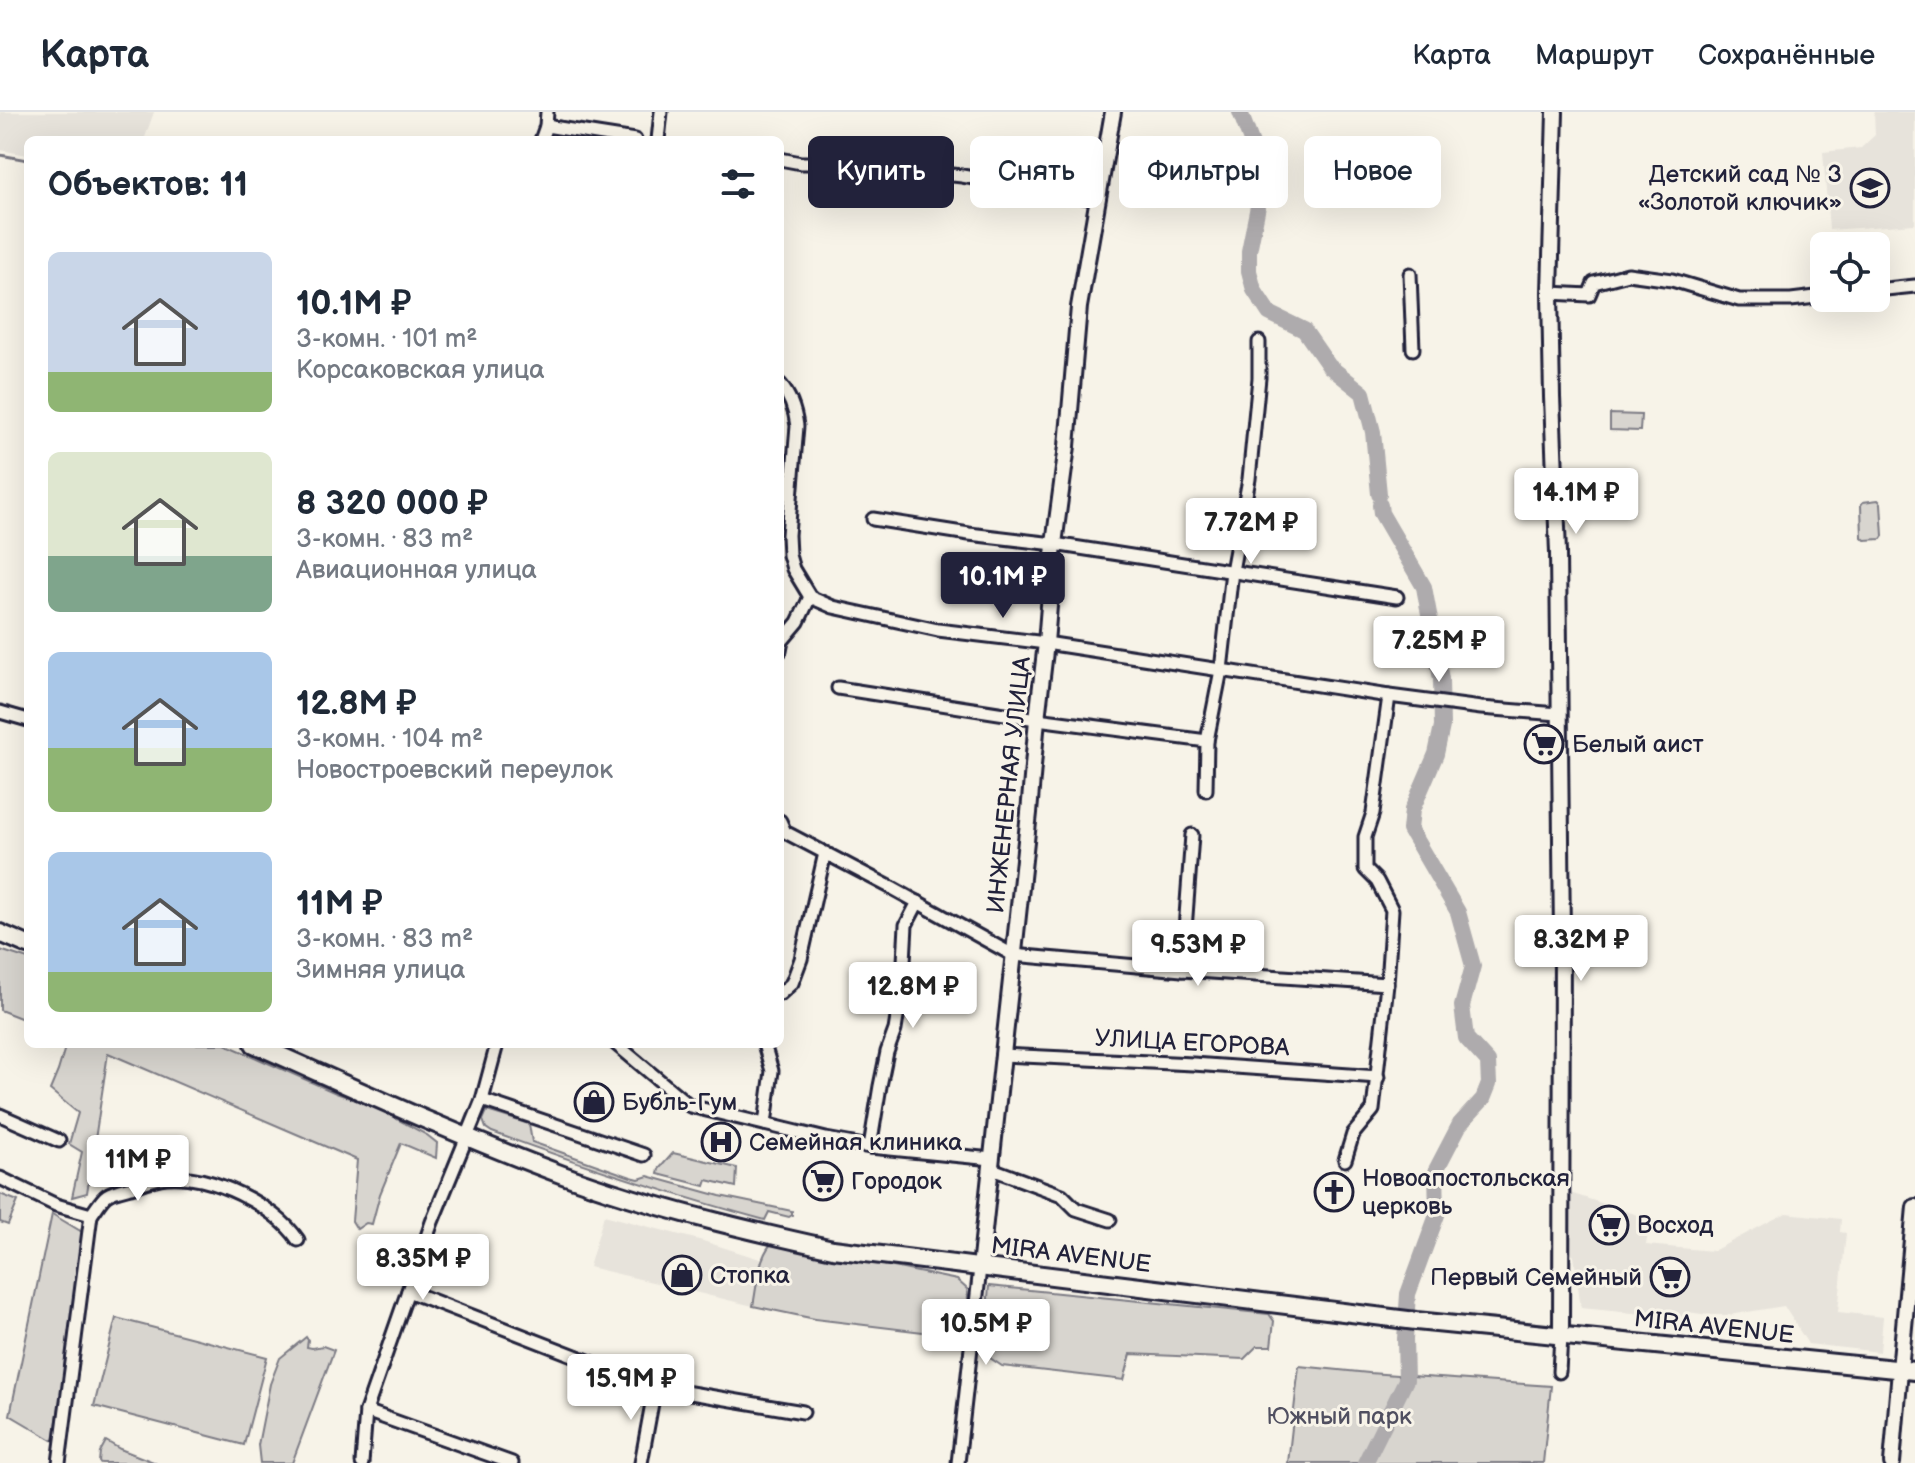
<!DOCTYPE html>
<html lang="ru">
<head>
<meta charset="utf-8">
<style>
	:root { --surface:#fff; --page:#f2f2f3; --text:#1f2937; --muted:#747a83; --line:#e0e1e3; --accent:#22223b }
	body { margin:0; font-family:"Balsamiq Sans",sans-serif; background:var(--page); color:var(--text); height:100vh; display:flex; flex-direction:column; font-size:30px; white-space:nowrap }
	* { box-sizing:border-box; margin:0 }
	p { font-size:26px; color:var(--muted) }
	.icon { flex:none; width:44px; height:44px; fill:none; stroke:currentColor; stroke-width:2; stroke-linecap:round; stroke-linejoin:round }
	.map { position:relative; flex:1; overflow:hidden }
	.panel { position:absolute; left:24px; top:24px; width:760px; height:912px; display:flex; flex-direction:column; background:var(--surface); border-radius:12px; box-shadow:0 8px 32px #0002 }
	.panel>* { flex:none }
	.top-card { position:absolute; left:808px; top:24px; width:760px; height:72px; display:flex; gap:16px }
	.tools { position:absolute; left:1810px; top:120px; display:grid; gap:16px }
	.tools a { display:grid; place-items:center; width:80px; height:80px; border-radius:12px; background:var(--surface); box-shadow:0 8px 32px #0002; font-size:40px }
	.price { position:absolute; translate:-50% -68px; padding:0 18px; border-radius:8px; background:#fff; color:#222; font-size:26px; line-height:52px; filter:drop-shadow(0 2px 4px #0008) }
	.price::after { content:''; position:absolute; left:50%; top:48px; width:24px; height:18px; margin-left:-12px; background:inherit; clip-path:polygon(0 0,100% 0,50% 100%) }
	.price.selected { background:var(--accent); color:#fff }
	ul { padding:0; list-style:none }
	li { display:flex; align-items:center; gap:24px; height:200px; padding:0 24px }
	li span { display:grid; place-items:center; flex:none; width:224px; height:160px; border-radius:12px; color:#555 }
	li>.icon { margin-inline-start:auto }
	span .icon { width:96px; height:96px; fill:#fffc; stroke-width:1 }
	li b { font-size:34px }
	h2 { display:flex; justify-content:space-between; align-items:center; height:96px; padding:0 24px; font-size:34px }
	.pill { padding:0 28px; border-radius:12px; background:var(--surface); box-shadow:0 8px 32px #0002; font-size:28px; line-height:72px }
	.pill.selected { background:var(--accent); color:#fff }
	header { display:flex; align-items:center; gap:48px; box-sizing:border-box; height:112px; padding:0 40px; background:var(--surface); border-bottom:2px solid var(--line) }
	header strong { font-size:38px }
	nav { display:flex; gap:44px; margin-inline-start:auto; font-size:28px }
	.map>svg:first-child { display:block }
</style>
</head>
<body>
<header>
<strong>Карта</strong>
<nav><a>Карта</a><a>Маршрут</a><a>Сохранённые</a></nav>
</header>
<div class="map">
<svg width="1915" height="1351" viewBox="0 0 1915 1351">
	<rect width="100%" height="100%" fill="#f7f3e8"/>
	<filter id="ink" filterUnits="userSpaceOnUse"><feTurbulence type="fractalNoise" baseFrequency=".0125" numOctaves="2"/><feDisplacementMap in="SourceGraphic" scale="16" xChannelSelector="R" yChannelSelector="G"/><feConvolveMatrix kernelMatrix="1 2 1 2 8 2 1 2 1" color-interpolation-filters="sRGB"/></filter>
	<g filter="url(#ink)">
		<g fill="#e7e3db">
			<path d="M0 0H154L144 28H28V43L0 38Z"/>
			<path d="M1874 0H1915V112L1829 118 1823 40 1861 36 1875 23Z"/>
			<path d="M1567 1080 1638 1103 1651 1105 1646 1133 1713 1139 1786 1101 1841 1107 1840 1120 1846 1121 1838 1200 1883 1205 1880 1240 1808 1232 1784 1194 1729 1203H1709L1688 1200 1684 1206 1581 1196 1574 1144 1566 1136Z"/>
			<path d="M604 1103 703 1129 763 1148 753 1194 589 1155Z"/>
		</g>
		<g fill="#d8d5cf" stroke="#7d7c85" stroke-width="2">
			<path d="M1610 302 1641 303 1640 319 1610 318Z"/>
			<path d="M1878 388 1881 391 1883 424 1881 427 1865 428 1862 425 1861 393 1863 390Z"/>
			<path d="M0 838 28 847V909L0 898Z"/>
			<path d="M66 932H225L336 981 371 993 427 1023 437 1031 436 1046 401 1031 380 1082 372 1112 366 1111 357 1117 352 1109 357 1048 108 941 87 1081 72 1085 82 1040 69 1032 78 1001 50 978 58 959Z"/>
			<path d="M487 999 529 1012 532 1030 631 1065 639 1067 648 1064 720 1084 792 1099V1103L789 1105 769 1100 765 1108C672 1083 582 1053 492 1020L486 1016 483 1008Z"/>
			<path d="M673 1041 737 1056 736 1075 707 1068 705 1074 658 1062 659 1057Z"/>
			<path d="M0 1082 18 1089 8 1113 0 1110Z"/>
			<path d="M52 1102 82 1120 84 1125 54 1329 10 1303Z"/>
			<path d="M771 1132 786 1133 957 1168 967 1177 970 1209 964 1225 815 1207 753 1194C757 1174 758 1147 771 1132Z"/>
			<path d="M989 1174 1269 1202 1274 1209 1271 1234H1257L1244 1247 1131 1242 1124 1268 1002 1254 987 1244 985 1222Z"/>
			<path d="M116 1206 267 1245 244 1333 94 1294Z"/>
			<path d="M306 1225 308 1228 307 1235 312 1236 323 1234 334 1238 292 1351H260L258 1333 270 1272 280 1246Z"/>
			<path d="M1299 1254 1369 1261 1551 1274 1543 1351H1288Z"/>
			<path d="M106 1329 120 1337 156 1351H101L99 1350 100 1340Z"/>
		</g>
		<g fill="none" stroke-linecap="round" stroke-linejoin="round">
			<path stroke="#76747f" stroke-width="3" d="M0 43 28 48"/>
			<g stroke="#aeabad" stroke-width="16">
				<path d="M1240 0 1262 58V79"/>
				<path d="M1258 94 1249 139V159L1254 178 1269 201 1304 218 1329 254 1363 281 1373 320 1379 382"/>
				<path d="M1365 1351 1406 1268 1405 1227 1408 1182 1437 1103 1436 1058 1460 1012 1483 987 1489 972 1488 950 1466 926 1462 894 1473 854 1458 800 1410 718 1412 698 1436 642 1442 614 1441 567 1424 475 1381 401 1380 393"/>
			</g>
			<defs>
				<g id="minor">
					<path d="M546 14 635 28"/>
					<path d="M541 28 546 14 547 0"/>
					<path d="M658 28 661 0"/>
					<path d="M780 47 801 51H840L962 64 1096 87"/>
					<path d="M1410 162 1413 237"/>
					<path d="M1876 178 1915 174"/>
					<path d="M1550 181 1589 183 1594 171 1628 162 1672 168 1739 188H1791L1824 184"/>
					<path d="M780 272C791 285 795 298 797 314L788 423 789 443 793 457 810 485 833 495 938 518 1046 531 1389 584 1481 596 1559 602"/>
					<path d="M873 407 969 422 1054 432 1397 485"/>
					<path d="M780 539 782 529 798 510 810 485"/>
					<path d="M838 576 1037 607 1207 629"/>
					<path d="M0 600 28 608"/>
					<path d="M1206 678 1207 629 1221 558 1232 459 1249 367 1259 266V230"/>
					<path d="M780 709 785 720 892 776 1013 843 1182 858 1387 872"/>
					<path d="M1182 858 1192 723"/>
					<path d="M780 882 792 871 801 847 825 741"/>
					<path d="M616 932 690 994 826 1027 870 1035 992 1047"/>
					<path d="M764 932 772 959 765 1012"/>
					<path d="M1003 943 1193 952 1378 965"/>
					<path d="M482 988 644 1043"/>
					<path d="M0 1003 59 1029"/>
					<path d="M870 1035 880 974 887 940 895 918 903 868 906 813 918 790"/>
					<path d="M1345 1048 1353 1022 1373 998 1387 872 1392 798 1377 769 1365 757V725L1373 701 1389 584"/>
					<path d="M992 1057 1062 1083 1076 1097 1110 1108"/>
					<path d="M0 1066 56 1093 91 1103C96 1097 101 1087 107 1083 113 1079 123 1077 131 1075 142 1071 154 1066 167 1065 209 1061 275 1093 298 1128"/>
					<path d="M408 1179 655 1275 803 1300"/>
					<path d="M1559 1260 1561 1224"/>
					<path d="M366 1299 512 1351"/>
					<path d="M59 1351 91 1103"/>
					<path d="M362 1351 366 1299 432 1110 482 988 497 932"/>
					<path d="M641 1351 655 1275"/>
					<path d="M958 1351 980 1156"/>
				</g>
				<g id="tertiary">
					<path d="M1555 0 1550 181 1552 285 1558 441 1562 824 1561 1224"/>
					<path d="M980 1156 1029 701 1037 607 1046 531 1054 432 1067 334 1079 195 1113 0"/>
					<path d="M1900 1258 1915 1095"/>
				</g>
				<path id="secondary" d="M1892 1351 1900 1258"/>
				<g id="primary">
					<path d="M0 821 28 833"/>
					<path d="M254 932C356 977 458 1024 563 1063 650 1095 742 1117 833 1137L1416 1209 1915 1259"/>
				</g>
			</defs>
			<use href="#minor" stroke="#22223b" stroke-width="17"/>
			<use href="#tertiary" stroke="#22223b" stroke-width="20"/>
			<use href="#secondary" stroke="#22223b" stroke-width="20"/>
			<use href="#primary" stroke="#22223b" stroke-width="22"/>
			<use href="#minor" stroke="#f7f3e8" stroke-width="11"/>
			<use href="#tertiary" stroke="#f7f3e8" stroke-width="14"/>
			<use href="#secondary" stroke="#f7f3e8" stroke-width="14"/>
			<use href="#primary" stroke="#f7f3e8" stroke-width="16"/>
		</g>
	</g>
	<defs>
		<symbol id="school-ring" viewBox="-11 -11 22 22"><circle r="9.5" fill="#f7f3e8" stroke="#22223b" stroke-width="1.5"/><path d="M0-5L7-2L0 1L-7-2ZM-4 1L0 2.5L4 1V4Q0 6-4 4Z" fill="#22223b"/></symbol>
		<symbol id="supermarket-ring" viewBox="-11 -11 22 22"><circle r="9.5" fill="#f7f3e8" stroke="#22223b" stroke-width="1.5"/><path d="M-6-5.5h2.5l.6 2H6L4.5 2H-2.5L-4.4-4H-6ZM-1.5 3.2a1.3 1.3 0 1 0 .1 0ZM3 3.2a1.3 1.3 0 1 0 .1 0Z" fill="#22223b"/></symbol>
		<symbol id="shop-ring" viewBox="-11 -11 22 22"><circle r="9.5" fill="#f7f3e8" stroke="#22223b" stroke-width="1.5"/><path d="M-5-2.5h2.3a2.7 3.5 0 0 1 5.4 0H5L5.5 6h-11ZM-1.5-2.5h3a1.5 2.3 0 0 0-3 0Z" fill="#22223b"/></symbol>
		<symbol id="hospital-ring" viewBox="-11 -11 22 22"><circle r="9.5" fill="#f7f3e8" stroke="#22223b" stroke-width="1.5"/><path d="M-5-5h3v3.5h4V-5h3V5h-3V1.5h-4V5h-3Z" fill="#22223b"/></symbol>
		<symbol id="church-ring" viewBox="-11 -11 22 22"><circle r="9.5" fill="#f7f3e8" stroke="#22223b" stroke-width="1.5"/><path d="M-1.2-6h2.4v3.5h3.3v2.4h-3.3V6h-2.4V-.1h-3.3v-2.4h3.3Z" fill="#22223b"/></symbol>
	</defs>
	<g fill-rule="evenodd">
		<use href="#school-ring" x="1848" y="54" width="44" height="44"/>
		<use href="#supermarket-ring" x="1522" y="610" width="44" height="44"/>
		<use href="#shop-ring" x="572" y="968" width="44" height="44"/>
		<use href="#hospital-ring" x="699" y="1008" width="44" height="44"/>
		<use href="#supermarket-ring" x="801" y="1047" width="44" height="44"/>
		<use href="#church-ring" x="1312" y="1058" width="44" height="44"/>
		<use href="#supermarket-ring" x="1587" y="1091" width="44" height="44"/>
		<use href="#shop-ring" x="660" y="1141" width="44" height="44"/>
		<use href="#supermarket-ring" x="1648" y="1143" width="44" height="44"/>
	</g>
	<g text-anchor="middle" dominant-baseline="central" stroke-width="6" stroke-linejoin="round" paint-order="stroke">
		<g font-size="24" fill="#22223b" stroke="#f7f3e8" text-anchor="start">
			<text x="1842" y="62" text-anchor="end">Детский сад № 3<tspan x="1842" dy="28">«Золотой ключик»</tspan></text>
			<text x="1572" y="632">Белый аист</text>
			<text x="622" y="990">Бубль-Гум</text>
			<text x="749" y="1030">Семейная клиника</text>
			<text x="1362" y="1066">Новоапостольская<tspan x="1362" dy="28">церковь</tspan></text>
			<text x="851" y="1069">Городок</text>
			<text x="1637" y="1113">Восход</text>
			<text x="710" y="1163">Стопка</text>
			<text x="1642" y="1165" text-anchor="end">Первый Семейный</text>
		</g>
		<g font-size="24" fill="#22223b" stroke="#f7f3e8">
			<text transform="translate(1009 673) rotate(-84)">ИНЖЕНЕРНАЯ УЛИЦА</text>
			<text transform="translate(1192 931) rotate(3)">УЛИЦА ЕГОРОВА</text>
			<text transform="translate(1071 1143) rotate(7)">MIRA AVENUE</text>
			<text transform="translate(1714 1215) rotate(6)">MIRA AVENUE</text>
		</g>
		<g font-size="24" fill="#504f60" stroke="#f7f3e8">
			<text x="1339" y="1304">Южный парк</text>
		</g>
	</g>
</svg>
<div class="tools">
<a><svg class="icon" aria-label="locate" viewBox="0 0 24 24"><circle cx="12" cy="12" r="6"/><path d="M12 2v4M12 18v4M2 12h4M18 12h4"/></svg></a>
</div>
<b class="price" style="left:1576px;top:424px">14.1M ₽</b>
<b class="price" style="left:1251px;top:454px">7.72M ₽</b>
<b class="price selected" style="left:1003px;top:508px">10.1M ₽</b>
<b class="price" style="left:1439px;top:572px">7.25M ₽</b>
<b class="price" style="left:1581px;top:871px">8.32M ₽</b>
<b class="price" style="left:1198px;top:876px">9.53M ₽</b>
<b class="price" style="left:913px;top:918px">12.8M ₽</b>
<b class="price" style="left:138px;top:1091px">11M ₽</b>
<b class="price" style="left:423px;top:1190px">8.35M ₽</b>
<b class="price" style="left:986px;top:1255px">10.5M ₽</b>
<b class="price" style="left:631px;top:1310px">15.9M ₽</b>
<div class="top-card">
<a class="pill selected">Купить</a>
<a class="pill">Снять</a>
<a class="pill">Фильтры</a>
<a class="pill">Новое</a>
</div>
<section class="panel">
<h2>Объектов: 11<svg class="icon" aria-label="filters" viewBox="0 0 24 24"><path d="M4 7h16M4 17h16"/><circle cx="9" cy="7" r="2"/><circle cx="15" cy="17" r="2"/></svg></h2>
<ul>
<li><span style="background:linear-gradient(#c9d6e8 75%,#8fb573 0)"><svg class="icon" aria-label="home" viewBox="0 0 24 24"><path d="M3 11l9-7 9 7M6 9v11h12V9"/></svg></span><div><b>10.1M ₽</b><p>3-комн. · 101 m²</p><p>Корсаковская улица</p></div></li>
<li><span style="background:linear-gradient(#dfe7d0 65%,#7fa58c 0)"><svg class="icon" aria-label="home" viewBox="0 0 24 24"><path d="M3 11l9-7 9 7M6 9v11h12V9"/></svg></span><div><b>8 320 000 ₽</b><p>3-комн. · 83 m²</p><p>Авиационная улица</p></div></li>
<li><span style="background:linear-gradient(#a9c7e8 60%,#8fb573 0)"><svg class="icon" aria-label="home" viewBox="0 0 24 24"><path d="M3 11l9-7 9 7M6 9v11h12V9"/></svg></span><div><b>12.8M ₽</b><p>3-комн. · 104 m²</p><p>Новостроевский переулок</p></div></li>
<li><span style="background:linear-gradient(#a9c7e8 75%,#8fb573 0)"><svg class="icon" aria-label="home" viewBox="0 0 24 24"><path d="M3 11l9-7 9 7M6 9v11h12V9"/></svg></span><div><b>11M ₽</b><p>3-комн. · 83 m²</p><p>Зимняя улица</p></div></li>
</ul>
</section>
</div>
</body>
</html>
